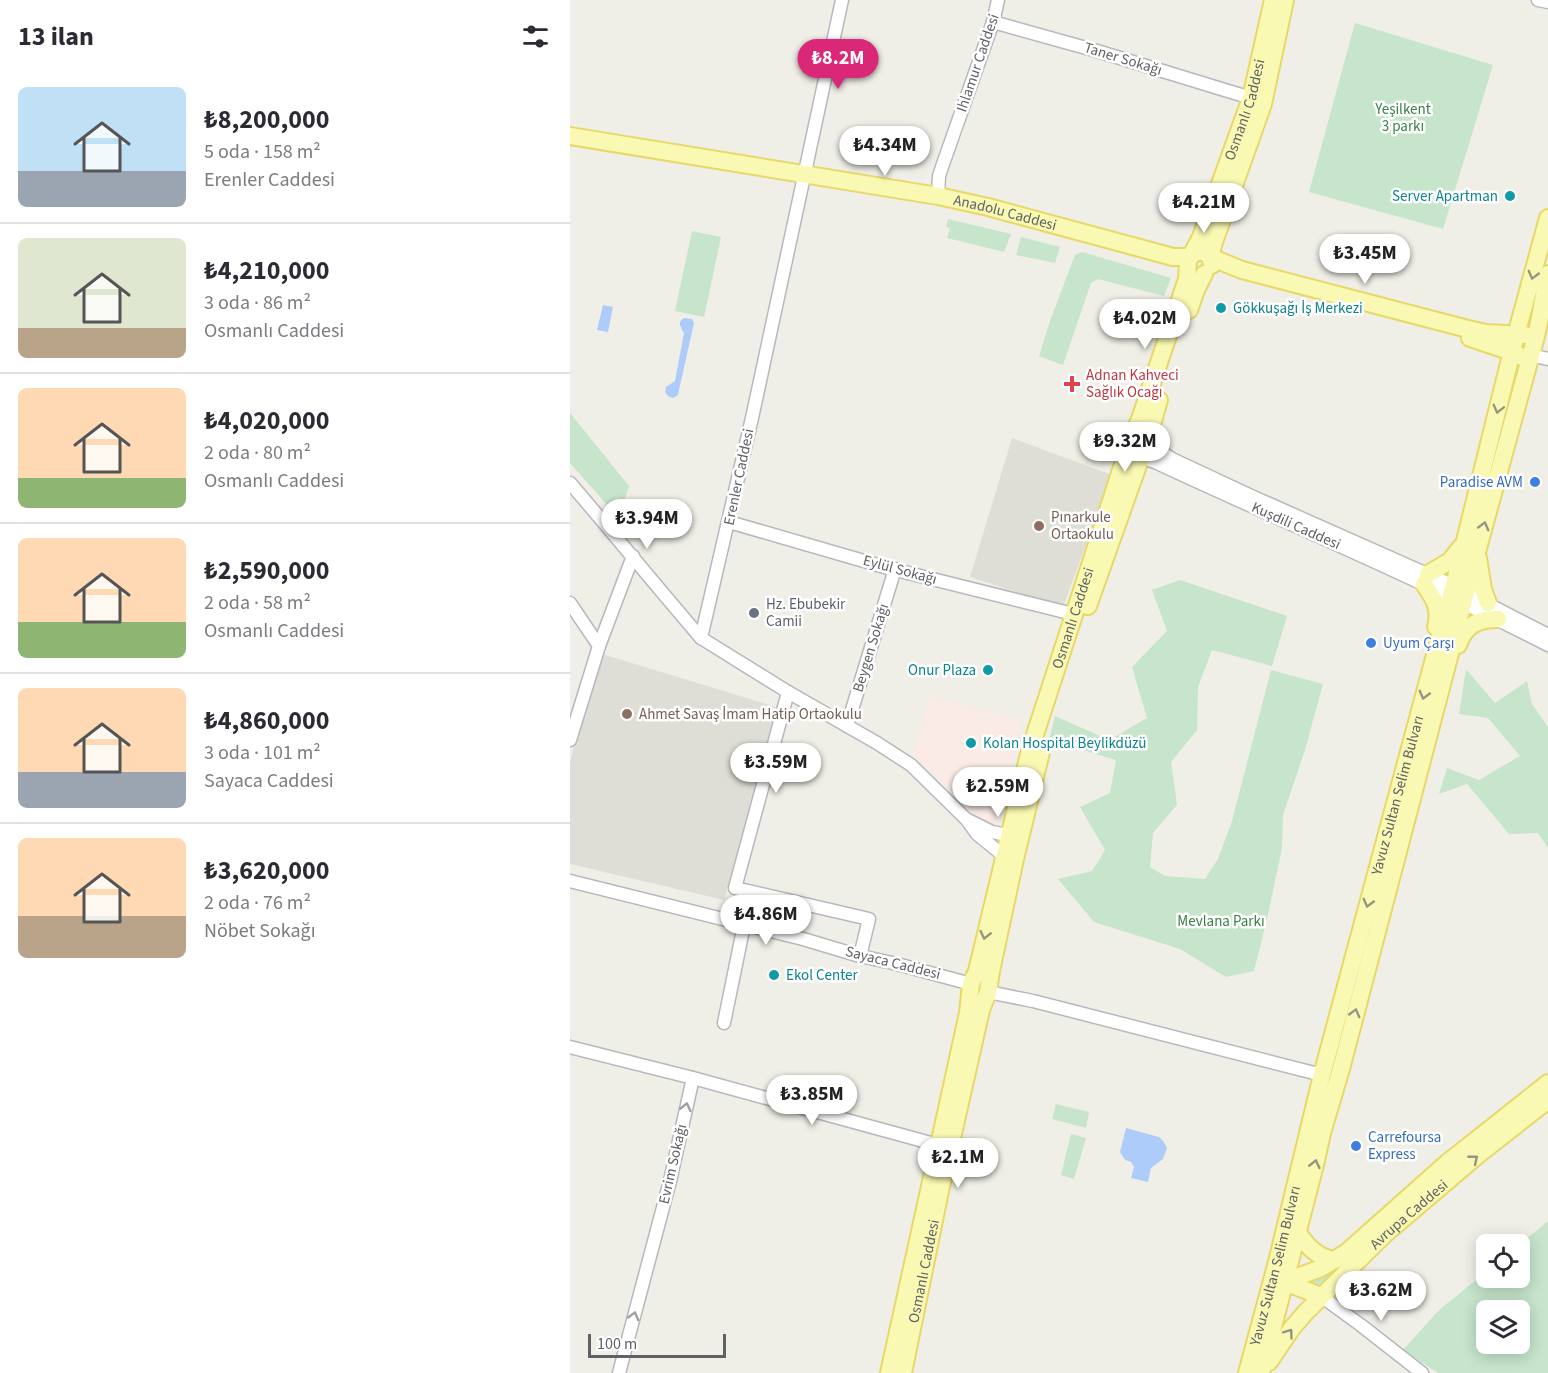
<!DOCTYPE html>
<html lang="tr">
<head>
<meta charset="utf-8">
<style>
	:root { --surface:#fff; --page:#f7f7f7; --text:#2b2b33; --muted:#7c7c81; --line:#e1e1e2; --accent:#db2777 }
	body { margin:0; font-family:"Source Sans 3",sans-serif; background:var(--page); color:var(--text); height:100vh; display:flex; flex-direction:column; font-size:22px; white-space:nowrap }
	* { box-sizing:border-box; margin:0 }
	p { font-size:20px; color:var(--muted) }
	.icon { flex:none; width:33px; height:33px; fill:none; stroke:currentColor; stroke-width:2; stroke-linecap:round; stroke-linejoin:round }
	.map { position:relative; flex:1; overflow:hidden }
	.panel { display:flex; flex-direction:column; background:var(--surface); width:570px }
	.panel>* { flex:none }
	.tools { position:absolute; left:906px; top:1234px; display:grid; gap:12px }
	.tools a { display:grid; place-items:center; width:54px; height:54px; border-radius:9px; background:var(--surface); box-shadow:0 3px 15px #0003; font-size:30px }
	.scale { position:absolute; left:18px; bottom:15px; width:138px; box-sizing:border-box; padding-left:6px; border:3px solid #5f6166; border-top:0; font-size:16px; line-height:21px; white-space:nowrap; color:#5f6166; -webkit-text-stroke:4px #fff; paint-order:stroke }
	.price { position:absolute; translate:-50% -51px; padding:0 14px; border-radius:21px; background:#fff; color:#222; font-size:20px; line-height:39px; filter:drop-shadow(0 2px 3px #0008) }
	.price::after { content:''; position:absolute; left:50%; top:36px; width:18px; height:14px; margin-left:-9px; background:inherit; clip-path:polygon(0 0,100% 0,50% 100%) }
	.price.selected { background:var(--accent); color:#fff }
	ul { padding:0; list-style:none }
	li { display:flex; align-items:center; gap:18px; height:150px; padding:0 18px }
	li+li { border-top:2px solid var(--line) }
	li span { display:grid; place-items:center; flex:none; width:168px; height:120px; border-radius:9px; color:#555 }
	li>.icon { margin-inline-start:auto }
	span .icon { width:72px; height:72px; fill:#fffc; stroke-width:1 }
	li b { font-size:26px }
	h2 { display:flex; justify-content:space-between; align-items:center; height:72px; padding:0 18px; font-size:26px }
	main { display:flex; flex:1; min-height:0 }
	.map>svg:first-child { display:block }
</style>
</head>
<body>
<main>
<section class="panel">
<h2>13 ilan<svg class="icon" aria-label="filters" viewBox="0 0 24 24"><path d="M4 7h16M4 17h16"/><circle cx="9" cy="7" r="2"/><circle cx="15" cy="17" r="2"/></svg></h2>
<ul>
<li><span style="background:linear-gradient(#bfe0f5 70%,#9aa5b1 0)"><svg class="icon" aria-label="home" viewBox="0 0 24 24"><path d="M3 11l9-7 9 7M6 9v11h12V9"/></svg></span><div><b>₺8,200,000</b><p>5 oda · 158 m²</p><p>Erenler Caddesi</p></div></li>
<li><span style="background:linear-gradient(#dfe7d0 75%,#b9a48a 0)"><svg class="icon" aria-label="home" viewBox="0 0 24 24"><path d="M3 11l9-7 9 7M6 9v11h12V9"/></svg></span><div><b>₺4,210,000</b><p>3 oda · 86 m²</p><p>Osmanlı Caddesi</p></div></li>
<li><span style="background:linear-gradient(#ffd9b3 75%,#8fb573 0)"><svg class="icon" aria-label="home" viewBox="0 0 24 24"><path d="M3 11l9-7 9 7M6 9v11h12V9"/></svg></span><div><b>₺4,020,000</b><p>2 oda · 80 m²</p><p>Osmanlı Caddesi</p></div></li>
<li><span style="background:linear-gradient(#ffd9b3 70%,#8fb573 0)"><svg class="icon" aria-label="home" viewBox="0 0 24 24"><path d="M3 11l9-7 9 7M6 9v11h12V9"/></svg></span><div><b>₺2,590,000</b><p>2 oda · 58 m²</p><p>Osmanlı Caddesi</p></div></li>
<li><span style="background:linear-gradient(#ffd9b3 70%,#9aa5b1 0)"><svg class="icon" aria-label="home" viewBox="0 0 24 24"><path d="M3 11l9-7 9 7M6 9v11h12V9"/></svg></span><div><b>₺4,860,000</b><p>3 oda · 101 m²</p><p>Sayaca Caddesi</p></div></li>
<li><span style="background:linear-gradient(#ffd9b3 65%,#b9a48a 0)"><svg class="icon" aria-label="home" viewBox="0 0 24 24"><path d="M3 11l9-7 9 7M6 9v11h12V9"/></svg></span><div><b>₺3,620,000</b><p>2 oda · 76 m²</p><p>Nöbet Sokağı</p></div></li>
</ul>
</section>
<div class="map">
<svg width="978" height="1373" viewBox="0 0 978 1373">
	<rect width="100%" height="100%" fill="#f0efe7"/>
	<g fill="#dfded6">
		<path d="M442 438 542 475 493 607 400 577Z"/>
		<path d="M29 653 206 707 177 824 154 900 0 864V762Z"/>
	</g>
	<path fill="#faebe6" d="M361 695 452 721 427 823 417 824 412 820 343 754Z"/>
	<g fill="#c6e5cb" fill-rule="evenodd">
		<path d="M785 23 923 65 873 229 739 192Z"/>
		<path d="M378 219 441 234 434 252 377 238 380 228 376 227Z"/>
		<path d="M122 231 151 237 134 317 105 311Z"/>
		<path d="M451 237 490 247 485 263 446 255Z"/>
		<path d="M512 252 601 278 594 296 528 279 521 283 493 365 469 356 481 318 505 255Z"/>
		<path d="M0 413 59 486 49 518 0 463Z"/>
		<path d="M610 580 717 616 702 666 642 650 628 687 627 730 601 762 607 805 583 833 580 867 595 876 635 879 648 859 662 821 701 670 753 684 735 750 713 815 712 848 697 919 684 971 656 977 610 949 524 922 488 879 522 871 535 850 510 807 540 793 546 760 479 740 485 716 539 740 577 718 562 667 597 631 582 590Z"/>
		<path d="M896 669 925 703 957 681 962 704 978 727V848L968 833 939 834 897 784 869 794 877 768 909 780 950 756 918 718 889 714Z"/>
		<path d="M486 1104 519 1112 516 1128 482 1119Z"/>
		<path d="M501 1134 516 1138 504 1179 491 1175Z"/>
		<path d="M978 1221V1373H868L833 1350 869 1310 916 1272V1278H950L949 1245ZM916 1311H950V1344H916Z"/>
		<path d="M807 1230 758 1281 747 1285 731 1283Z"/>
	</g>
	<g fill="#aeccf9">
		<path d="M33 305 43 307 38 332 27 330Z"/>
		<path d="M115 318 122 319 124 323 109 390 108 395 103 398 98 396 95 392 96 387 105 381 114 333C111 327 106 321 115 318Z"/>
		<path d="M556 1128 589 1137 593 1141 597 1148 593 1159 581 1168 578 1182 561 1178 564 1167 561 1162 555 1160 550 1152Z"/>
	</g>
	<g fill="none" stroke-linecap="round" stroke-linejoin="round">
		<defs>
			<g id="minor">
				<path d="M272 0 182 418 131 638 218 692 307 743 341 765 397 820 407 834 434 856 441 858"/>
				<path d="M968 0 978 2"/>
				<path d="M423 22 527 51 681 98"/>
				<path d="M368 196 369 176 373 164 423 22 428 0"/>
				<path d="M961 358 964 356 978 359"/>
				<path d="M577 442 602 459 679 495 875 582 978 635"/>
				<path d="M571 457 587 463C718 524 850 579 978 645"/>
				<path d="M0 483C44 534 87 587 131 638"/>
				<path d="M159 522 318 568 503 614"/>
				<path d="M0 603 29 646"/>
				<path d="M218 692 165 888 299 919 290 956"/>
				<path d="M277 726 325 569"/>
				<path d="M0 740 29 646 63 556"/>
				<path d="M398 820 422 832 447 837"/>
				<path d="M0 881 233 939 290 956 327 964 401 984"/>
				<path d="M418 992 463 1001 752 1075"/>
				<path d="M154 1023 174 925"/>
				<path d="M0 1047 123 1078 368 1145"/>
				<path d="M751 1296 792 1326 852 1373"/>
				<path d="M49 1373 100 1181 123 1078"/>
			</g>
			<g id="major">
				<path id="s1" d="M0 136 368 196 418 207 603 257H620"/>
				<path d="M622 255C628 250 636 251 640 257L672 270 894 328 916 333 955 335"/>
				<path d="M642 265 640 257 644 242 693 104 715 0"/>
				<path d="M619 310 626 290 634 274"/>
				<path d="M900 338 942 352 952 357"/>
				<path d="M908 558 913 589 918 603"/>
				<path d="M858 574 880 561 891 547"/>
				<path d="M854 584C864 599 871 608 866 627"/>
				<path d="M518 606 571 457C577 454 579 449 577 442L589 400"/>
				<path d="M888 645C895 625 908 619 928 619"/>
				<path d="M728 1233C738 1247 747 1258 766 1260"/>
				<path d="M709 1280 751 1296"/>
				<path d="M714 1282 751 1268 777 1252 877 1163 978 1083"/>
				<path id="s2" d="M699 1362 722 1328 736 1312 814 1235 908 1155 978 1100"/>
				<path id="s3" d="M319 1373 398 1013 401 984 407 971 460 750 553 464 556 453V444L562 437 570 419 617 279 618 261 631 237 681 98 703 0"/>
				<path id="s4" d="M333 1373 370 1191 411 1010 418 992 421 971 445 859 472 748"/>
				<path id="s5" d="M677 1373 707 1262 752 1075 886 577 946 335 978 218"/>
				<path d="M691 1373 745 1165 752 1133 771 1069 899 581 965 340C971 318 973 296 978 274"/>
			</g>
		</defs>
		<use href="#minor" stroke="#b7b8bd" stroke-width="15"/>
		<use href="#major" stroke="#e8d868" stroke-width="20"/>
		<use href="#minor" stroke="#fff" stroke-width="12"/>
		<use href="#major" stroke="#f9f9b3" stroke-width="16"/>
	</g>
	<defs><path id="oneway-chevron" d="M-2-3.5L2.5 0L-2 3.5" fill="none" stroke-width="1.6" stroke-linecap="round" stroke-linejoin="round" transform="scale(1.5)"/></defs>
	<g stroke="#959681">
		<use href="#oneway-chevron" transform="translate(963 275) rotate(105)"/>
		<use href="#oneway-chevron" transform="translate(928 409) rotate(104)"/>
		<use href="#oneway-chevron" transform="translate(914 526) rotate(-75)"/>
		<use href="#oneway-chevron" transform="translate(854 695) rotate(105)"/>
		<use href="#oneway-chevron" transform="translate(798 903) rotate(105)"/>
		<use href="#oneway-chevron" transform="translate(415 935) rotate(103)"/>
		<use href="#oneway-chevron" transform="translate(785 1013) rotate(-75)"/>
		<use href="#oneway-chevron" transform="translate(904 1159) rotate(-39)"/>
		<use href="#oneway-chevron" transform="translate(745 1164) rotate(-77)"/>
		<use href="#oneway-chevron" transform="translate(719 1333) rotate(-54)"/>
	</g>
	<g stroke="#9fa0a3">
		<use href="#oneway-chevron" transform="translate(116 1107) rotate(-77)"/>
		<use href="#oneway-chevron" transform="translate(64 1316) rotate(-75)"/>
	</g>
	<g fill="#0f9aa8" stroke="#fff" stroke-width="2">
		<circle cx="940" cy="196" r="6"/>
		<circle cx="651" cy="308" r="6"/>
		<circle cx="418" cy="670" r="6"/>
		<circle cx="401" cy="743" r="6"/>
		<circle cx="204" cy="975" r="6"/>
	</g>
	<path fill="#e0444e" stroke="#fff" stroke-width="2" d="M499 375h6v6h6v6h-6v6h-6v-6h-6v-6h6z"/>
	<g fill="#3f7fe0" stroke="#fff" stroke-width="2">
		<circle cx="965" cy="482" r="6"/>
		<circle cx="801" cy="643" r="6"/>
		<circle cx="786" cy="1146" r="6"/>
	</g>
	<g fill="#8d6e63" stroke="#fff" stroke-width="2">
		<circle cx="469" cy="526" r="6"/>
		<circle cx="57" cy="714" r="6"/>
	</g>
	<circle fill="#6b7280" stroke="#fff" stroke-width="2" cx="184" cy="613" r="6"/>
	<g text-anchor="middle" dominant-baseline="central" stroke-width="5" stroke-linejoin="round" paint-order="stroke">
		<g font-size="15" fill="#5f6166" stroke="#fff">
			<text transform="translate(553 59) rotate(17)">Taner Sokağı</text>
			<text transform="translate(408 63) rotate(-71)">Ihlamur Caddesi</text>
			<text stroke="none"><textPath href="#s3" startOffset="1317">Osmanlı Caddesi</textPath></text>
			<text stroke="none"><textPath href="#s1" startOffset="442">Anadolu Caddesi</textPath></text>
			<text transform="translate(169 477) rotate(-78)">Erenler Caddesi</text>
			<text transform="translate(726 526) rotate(24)">Kuşdili Caddesi</text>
			<text transform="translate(330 570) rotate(15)">Eylül Sokağı</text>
			<text stroke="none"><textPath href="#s3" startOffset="778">Osmanlı Caddesi</textPath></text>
			<text transform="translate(301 648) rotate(-73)">Beygen Sokağı</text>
			<text stroke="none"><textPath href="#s5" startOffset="597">Yavuz Sultan Selim Bulvarı</textPath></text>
			<text transform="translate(323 963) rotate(14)">Sayaca Caddesi</text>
			<text transform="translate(103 1164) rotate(-77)">Evrim Sokağı</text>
			<text stroke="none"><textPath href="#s2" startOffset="204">Avrupa Caddesi</textPath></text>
			<text stroke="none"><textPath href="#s5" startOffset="111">Yavuz Sultan Selim Bulvarı</textPath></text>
			<text stroke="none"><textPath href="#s4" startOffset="104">Osmanlı Caddesi</textPath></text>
		</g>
		<g font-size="15" fill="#3b8149" stroke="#fff">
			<text x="833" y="109">Yeşilkent<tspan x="833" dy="17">3 parkı</tspan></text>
			<text x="651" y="921">Mevlana Parkı</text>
		</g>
		<g font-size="15" fill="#0d838f" stroke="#fff" text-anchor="start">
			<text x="928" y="196" text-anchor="end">Server Apartman</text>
			<text x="663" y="308">Gökkuşağı İş Merkezi</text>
			<text x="406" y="670" text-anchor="end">Onur Plaza</text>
			<text x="413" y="743">Kolan Hospital Beylikdüzü</text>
			<text x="216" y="975">Ekol Center</text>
		</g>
		<g font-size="15" fill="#be3a42" stroke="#fff" text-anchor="start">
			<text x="516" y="375">Adnan Kahveci<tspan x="516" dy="17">Sağlık Ocağı</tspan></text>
		</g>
		<g font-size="15" fill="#366cbe" stroke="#fff" text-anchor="start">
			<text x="953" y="482" text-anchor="end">Paradise AVM</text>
			<text x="813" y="643">Uyum Çarşı</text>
			<text x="798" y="1137">Carrefoursa<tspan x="798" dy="17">Express</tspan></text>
		</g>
		<g font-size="15" fill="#785e54" stroke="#fff" text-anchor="start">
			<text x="481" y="517">Pınarkule<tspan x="481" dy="17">Ortaokulu</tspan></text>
			<text x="69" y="714">Ahmet Savaş İmam Hatip Ortaokulu</text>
		</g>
		<g font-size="15" fill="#5b616d" stroke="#fff" text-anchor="start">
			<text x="196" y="604">Hz. Ebubekir<tspan x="196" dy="17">Camii</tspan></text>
		</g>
	</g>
</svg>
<div class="tools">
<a><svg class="icon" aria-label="locate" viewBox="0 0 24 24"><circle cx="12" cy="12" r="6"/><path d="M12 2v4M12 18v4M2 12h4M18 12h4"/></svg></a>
<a><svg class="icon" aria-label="layers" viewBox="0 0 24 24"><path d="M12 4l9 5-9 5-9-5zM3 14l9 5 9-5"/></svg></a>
</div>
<div class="scale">100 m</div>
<b class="price selected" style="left:268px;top:90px">₺8.2M</b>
<b class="price" style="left:315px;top:177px">₺4.34M</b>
<b class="price" style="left:634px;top:234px">₺4.21M</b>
<b class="price" style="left:795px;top:285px">₺3.45M</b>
<b class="price" style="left:575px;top:350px">₺4.02M</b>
<b class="price" style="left:555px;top:473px">₺9.32M</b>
<b class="price" style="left:77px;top:550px">₺3.94M</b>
<b class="price" style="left:206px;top:794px">₺3.59M</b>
<b class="price" style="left:428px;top:818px">₺2.59M</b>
<b class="price" style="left:196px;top:946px">₺4.86M</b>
<b class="price" style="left:242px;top:1126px">₺3.85M</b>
<b class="price" style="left:388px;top:1189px">₺2.1M</b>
<b class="price" style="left:811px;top:1322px">₺3.62M</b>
</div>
</main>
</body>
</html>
